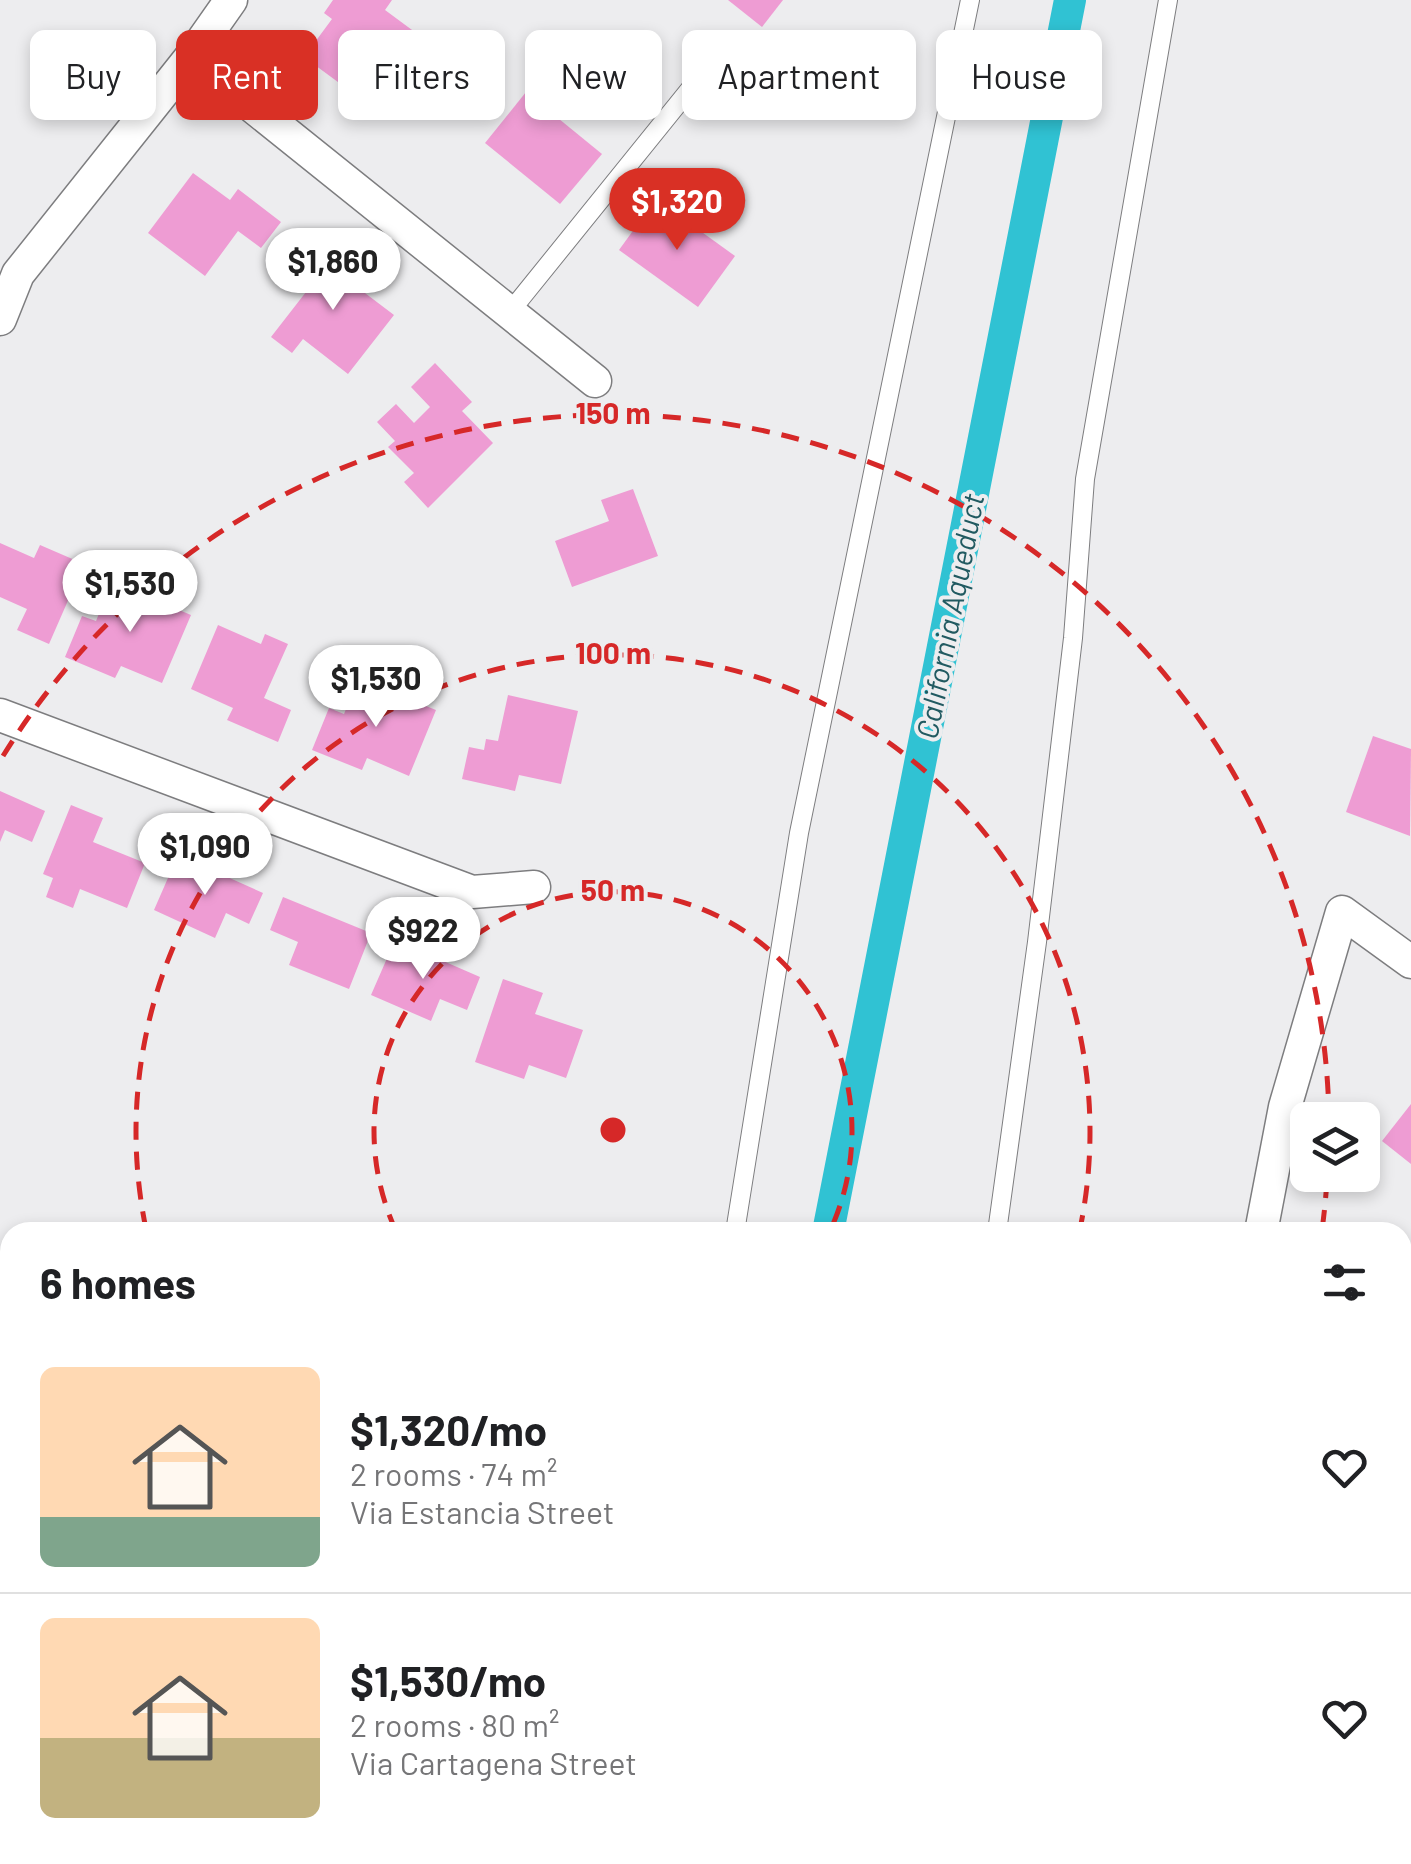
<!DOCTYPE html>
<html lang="en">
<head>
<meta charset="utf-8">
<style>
	:root { --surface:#fff; --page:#f6f6f6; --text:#202124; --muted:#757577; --line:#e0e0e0; --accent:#d93025 }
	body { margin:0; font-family:Barlow,sans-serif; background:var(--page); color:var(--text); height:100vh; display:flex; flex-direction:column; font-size:38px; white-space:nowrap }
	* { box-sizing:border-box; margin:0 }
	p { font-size:32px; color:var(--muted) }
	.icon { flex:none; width:55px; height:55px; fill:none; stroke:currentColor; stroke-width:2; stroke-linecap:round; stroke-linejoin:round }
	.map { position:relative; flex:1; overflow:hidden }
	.sheet { position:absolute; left:0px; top:1222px; width:1412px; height:642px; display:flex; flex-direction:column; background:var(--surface); border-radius:30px 30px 0 0; box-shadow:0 5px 15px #0003 }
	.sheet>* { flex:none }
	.guide { position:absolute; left:30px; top:30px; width:1352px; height:90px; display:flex; gap:20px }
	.fabs { position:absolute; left:1290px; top:1102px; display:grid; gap:20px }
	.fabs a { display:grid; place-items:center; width:90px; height:90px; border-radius:15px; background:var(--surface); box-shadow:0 5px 15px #0003; font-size:50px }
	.price { position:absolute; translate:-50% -85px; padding:0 22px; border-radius:35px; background:#fff; color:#222; font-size:32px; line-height:65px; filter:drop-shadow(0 2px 5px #0008) }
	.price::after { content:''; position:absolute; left:50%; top:60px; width:30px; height:22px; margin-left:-15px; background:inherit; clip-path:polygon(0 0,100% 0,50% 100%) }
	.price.active { background:var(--accent); color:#fff }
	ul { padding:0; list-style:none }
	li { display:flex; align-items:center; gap:30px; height:250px; padding:0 40px }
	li+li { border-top:2px solid var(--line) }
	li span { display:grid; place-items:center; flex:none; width:280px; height:200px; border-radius:15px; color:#555 }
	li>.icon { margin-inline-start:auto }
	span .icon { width:120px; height:120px; fill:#fffc; stroke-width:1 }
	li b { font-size:42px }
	h2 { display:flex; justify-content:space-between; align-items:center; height:120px; padding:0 40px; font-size:42px }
	.pill { padding:0 35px; border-radius:15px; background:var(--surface); box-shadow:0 5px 15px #0003; font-size:35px; line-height:90px }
	.pill.active { background:var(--accent); color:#fff }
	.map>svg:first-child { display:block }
</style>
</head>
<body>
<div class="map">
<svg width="1411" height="1864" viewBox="0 0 1411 1864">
	<rect width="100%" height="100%" fill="#ededef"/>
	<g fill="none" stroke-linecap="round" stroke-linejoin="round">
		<g stroke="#30c2d3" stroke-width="32">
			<path d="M828 1232 1070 0"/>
			<path d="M733 1864 734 1855"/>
		</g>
	</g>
	<g fill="#ee9cd3">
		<path d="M333 0H392L385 10 431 44 380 113 304 57 332 19 324 13Z"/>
		<path d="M728 0H783L762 27Z"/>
		<path d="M526 92 602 154 560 204 485 143Z"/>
		<path d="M193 173 230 200 238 189 281 222 261 248 238 231 205 276 148 233Z"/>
		<path d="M656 199 735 256 698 307 619 250Z"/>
		<path d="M322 245 364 278 357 287 394 315 348 374 303 339 292 353 271 337 306 292 293 282Z"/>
		<path d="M435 363 472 402 462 411 493 443 428 508 404 482 414 473 388 447 395 441 377 422 396 404 414 423 430 407 411 387Z"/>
		<path d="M633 489 658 556 572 587 555 541 609 521 601 500Z"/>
		<path d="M0 543 34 558 40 545 84 564 49 644 17 630 27 609 0 597Z"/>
		<path d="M112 582 191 615 162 683 121 666 115 678 65 657 82 616 96 621Z"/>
		<path d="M218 625 261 644 265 634 288 644 264 698 291 710 278 742 227 720 233 708 191 689Z"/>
		<path d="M358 679 436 710 409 776 367 758 362 770 312 750 329 708 344 714Z"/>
		<path d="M508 695 578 711 561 784 519 775 515 791 462 779 469 747 484 750 486 739 498 741Z"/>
		<path d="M1373 736 1411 749 1410 836 1346 812Z"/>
		<path d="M0 791 45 811 32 842 5 830 0 842Z"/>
		<path d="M71 805 103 818 93 842 145 863 127 908 80 889 73 908 46 897 53 878 43 874Z"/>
		<path d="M178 855 263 893 249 924 226 913 215 938 154 910Z"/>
		<path d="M283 897 371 933 349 989 289 965 298 942 270 930Z"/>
		<path d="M395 940 480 977 467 1010 440 999 431 1021 371 995Z"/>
		<path d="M503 979 543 993 535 1014 583 1030 566 1078 529 1065 524 1079 475 1062Z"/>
		<path d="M1411 1104V1164L1382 1141Z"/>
		<path d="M0 1411 10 1415V1455L4 1469 10 1472V1511L0 1507Z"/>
		<path d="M0 1696 10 1702V1793L0 1787Z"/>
		<path d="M196 1855H248L263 1864H190Z"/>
	</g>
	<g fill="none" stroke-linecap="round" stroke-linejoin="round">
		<defs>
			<g id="lane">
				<path d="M509 313 719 53"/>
				<path d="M735 1232 799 833 970 0"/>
				<path d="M997 1232 1037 942 1073 638 1085 479 1168 0"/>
				<path d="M634 1864 636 1855"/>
				<path d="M857 1864 859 1855"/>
			</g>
			<g id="street">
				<path d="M191 57 595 381"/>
				<path d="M0 319 18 274 191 57 231 0"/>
				<path d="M0 715 472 892 534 887"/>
				<path d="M1261 1232 1285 1107 1342 912 1411 962"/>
				<path d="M0 1587 10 1592"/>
				<path d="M76 1864 80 1855"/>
				<path d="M1148 1864 1149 1855"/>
			</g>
		</defs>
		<use href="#lane" stroke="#7d7d7f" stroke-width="20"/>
		<use href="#street" stroke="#7d7d7f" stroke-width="35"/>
		<use href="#lane" stroke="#fff" stroke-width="18"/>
		<use href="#street" stroke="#fff" stroke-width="32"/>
	</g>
	<g fill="none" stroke="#d62828" stroke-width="5" stroke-dasharray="18 12">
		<path d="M396 1231A239 239 0 1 1 830 1231"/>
		<path d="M146 1229A477 477 0 1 1 1080 1229"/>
		<path d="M1327 1180A716 716 0 0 1 1322 1230M3 756A716 716 0 0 1 1329 1118"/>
	</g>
	<g text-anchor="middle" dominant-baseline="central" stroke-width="8" stroke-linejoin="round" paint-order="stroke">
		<g font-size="30" font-style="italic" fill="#215a61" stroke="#ededef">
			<text transform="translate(949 616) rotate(-79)">California Aqueduct</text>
		</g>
	</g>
	<circle cx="613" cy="1130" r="15" fill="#d62828" stroke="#ededef" stroke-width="5"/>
	<g font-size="30" text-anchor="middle" font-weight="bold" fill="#d62828" stroke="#ededef" stroke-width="8" stroke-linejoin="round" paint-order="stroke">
		<text x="613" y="424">150 m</text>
		<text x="613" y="664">100 m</text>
		<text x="613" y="901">50 m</text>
	</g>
</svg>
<div class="fabs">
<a><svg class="icon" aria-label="layers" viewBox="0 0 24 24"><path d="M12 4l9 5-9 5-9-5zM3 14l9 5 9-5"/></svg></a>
</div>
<b class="price active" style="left:677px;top:253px">$1,320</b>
<b class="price" style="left:333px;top:313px">$1,860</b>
<b class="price" style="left:130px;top:635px">$1,530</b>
<b class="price" style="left:376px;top:730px">$1,530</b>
<b class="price" style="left:205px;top:898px">$1,090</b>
<b class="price" style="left:423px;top:982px">$922</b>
<div class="guide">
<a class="pill">Buy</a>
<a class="pill active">Rent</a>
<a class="pill">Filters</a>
<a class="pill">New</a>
<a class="pill">Apartment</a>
<a class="pill">House</a>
</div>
<section class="sheet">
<h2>6 homes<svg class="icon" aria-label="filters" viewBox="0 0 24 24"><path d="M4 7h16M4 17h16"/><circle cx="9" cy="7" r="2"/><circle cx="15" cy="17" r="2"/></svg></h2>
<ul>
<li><span style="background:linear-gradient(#ffd9b3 75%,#7fa58c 0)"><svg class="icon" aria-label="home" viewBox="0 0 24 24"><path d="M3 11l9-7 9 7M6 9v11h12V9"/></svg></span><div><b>$1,320/mo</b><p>2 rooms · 74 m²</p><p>Via Estancia Street</p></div><svg class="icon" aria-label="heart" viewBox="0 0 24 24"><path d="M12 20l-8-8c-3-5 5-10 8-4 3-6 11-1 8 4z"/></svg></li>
<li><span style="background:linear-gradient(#ffd9b3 60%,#c2b280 0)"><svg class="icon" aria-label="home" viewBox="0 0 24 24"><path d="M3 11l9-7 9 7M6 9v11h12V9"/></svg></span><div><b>$1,530/mo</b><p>2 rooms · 80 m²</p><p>Via Cartagena Street</p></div><svg class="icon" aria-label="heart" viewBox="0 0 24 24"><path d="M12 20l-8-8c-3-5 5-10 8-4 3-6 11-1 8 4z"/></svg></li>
</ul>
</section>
</div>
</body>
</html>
